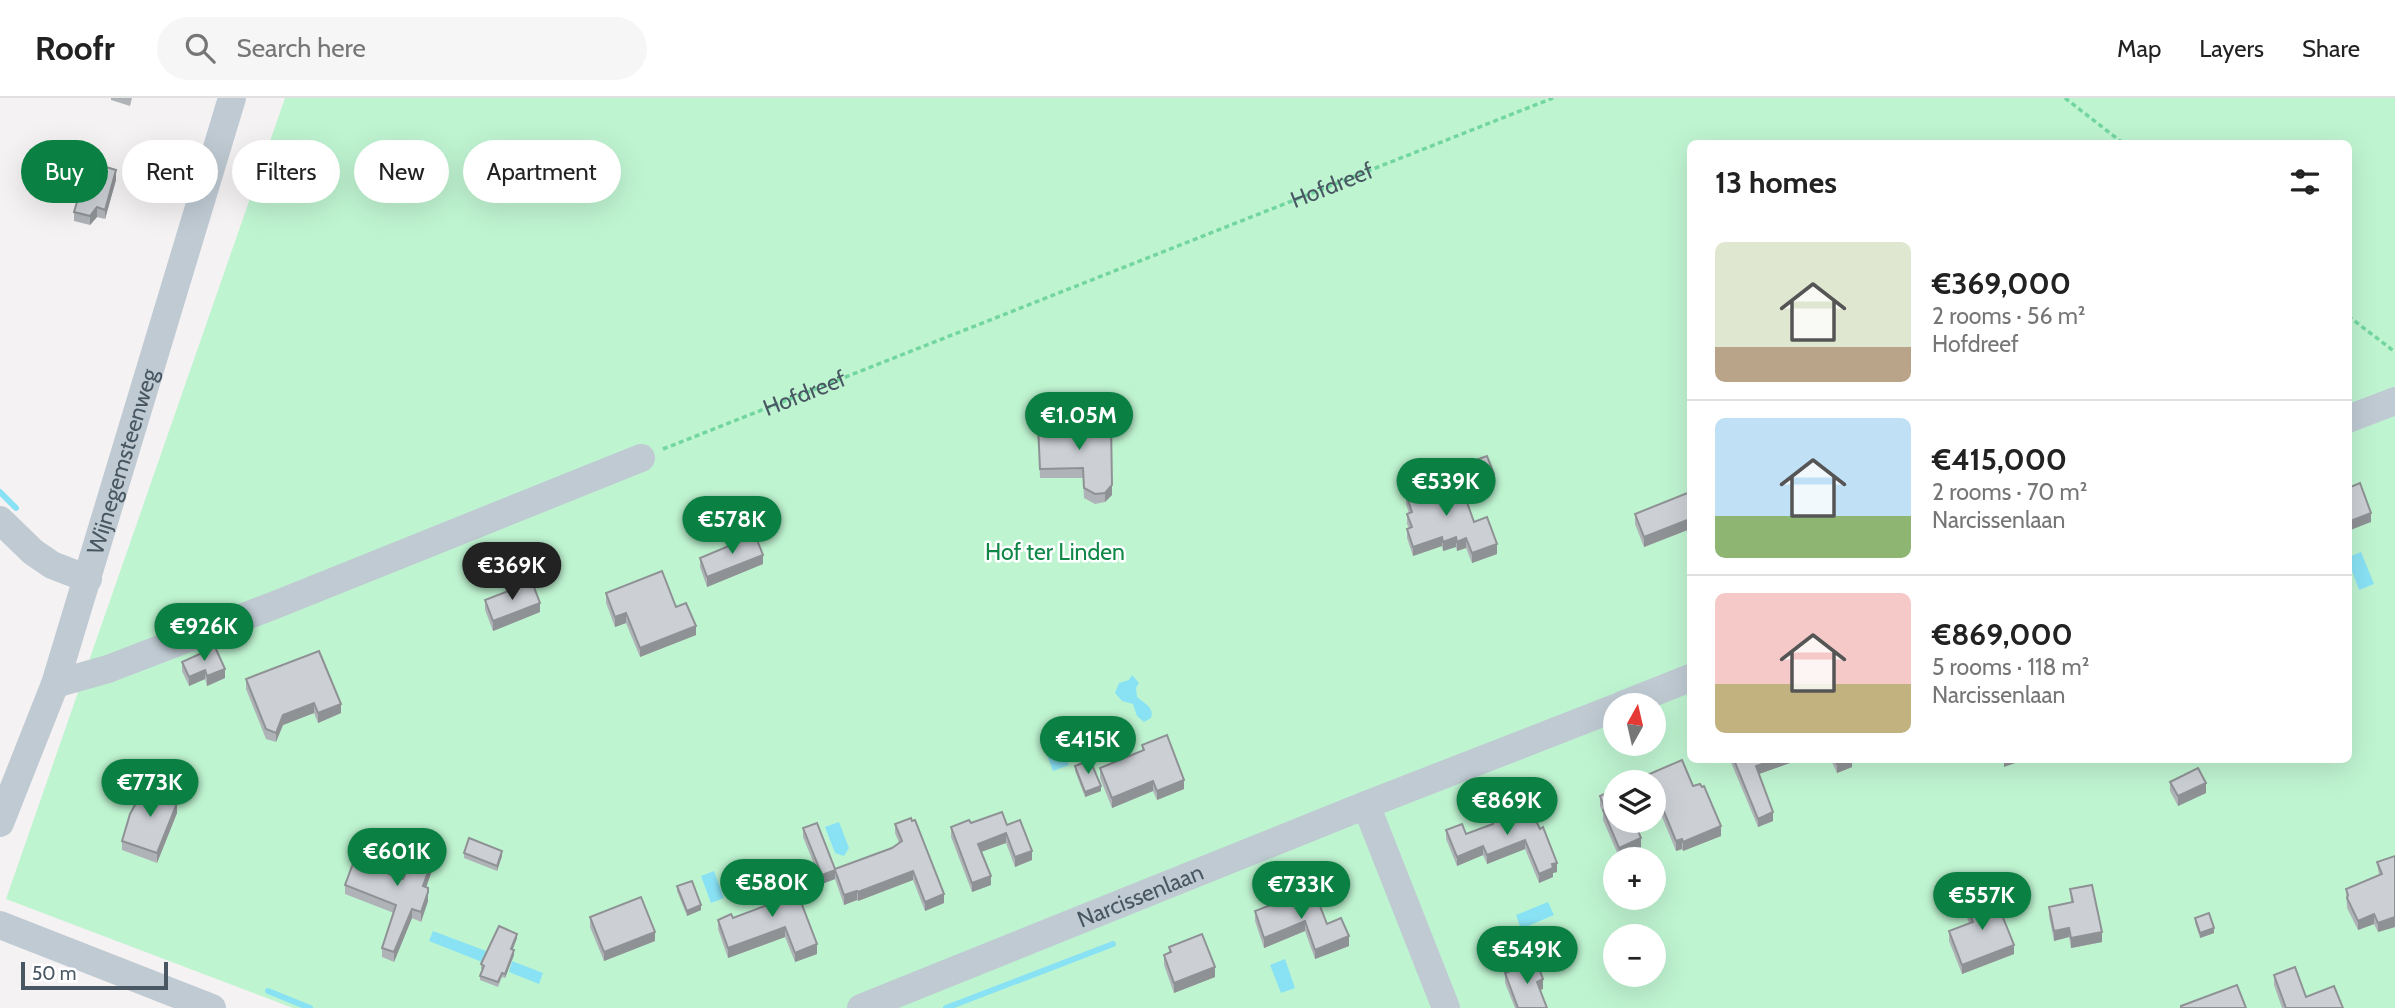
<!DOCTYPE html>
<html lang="en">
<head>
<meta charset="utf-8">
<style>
	:root { --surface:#fff; --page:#f6f6f6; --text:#222; --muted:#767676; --line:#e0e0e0; --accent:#0b8043 }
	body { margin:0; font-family:Cabin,sans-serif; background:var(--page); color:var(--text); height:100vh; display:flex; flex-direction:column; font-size:26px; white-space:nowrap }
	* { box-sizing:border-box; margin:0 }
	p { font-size:23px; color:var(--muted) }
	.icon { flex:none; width:38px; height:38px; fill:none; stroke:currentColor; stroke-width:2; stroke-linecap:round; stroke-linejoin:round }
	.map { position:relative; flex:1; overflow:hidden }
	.details { position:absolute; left:1687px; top:42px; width:665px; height:623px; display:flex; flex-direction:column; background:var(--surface); border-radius:10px; box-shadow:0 7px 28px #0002 }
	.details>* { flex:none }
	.hud { position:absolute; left:21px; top:42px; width:665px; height:63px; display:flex; gap:14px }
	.needle { width:46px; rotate:8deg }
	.buttons { position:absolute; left:1603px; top:595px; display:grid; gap:14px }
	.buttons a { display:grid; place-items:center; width:63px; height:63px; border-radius:50%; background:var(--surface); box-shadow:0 7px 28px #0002; font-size:35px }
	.scale { position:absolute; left:21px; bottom:18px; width:147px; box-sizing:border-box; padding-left:7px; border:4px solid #485762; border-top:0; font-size:19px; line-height:24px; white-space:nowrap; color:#485762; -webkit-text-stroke:5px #fff; paint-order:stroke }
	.price { position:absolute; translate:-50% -60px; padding:0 16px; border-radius:24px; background:var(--accent); color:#fff; font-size:23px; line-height:46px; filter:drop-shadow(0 2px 4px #0008) }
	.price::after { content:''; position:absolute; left:50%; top:42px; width:21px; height:16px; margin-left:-10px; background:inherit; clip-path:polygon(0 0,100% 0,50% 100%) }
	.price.on { background:#222; color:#fff }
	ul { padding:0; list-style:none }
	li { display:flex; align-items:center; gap:21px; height:175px; padding:0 28px }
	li+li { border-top:2px solid var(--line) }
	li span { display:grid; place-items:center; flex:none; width:196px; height:140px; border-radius:10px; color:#555 }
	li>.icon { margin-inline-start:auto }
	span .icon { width:84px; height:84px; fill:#fffc; stroke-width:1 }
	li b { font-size:30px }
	h2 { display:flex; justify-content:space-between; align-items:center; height:84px; padding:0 28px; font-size:30px }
	.tag { padding:0 24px; border-radius:32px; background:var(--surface); box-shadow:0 7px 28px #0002; font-size:24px; line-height:63px }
	.tag.on { background:var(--accent); color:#fff }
	header { display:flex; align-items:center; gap:42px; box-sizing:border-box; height:98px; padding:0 35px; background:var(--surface); border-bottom:2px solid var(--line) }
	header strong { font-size:33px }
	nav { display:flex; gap:38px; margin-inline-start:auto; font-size:24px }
	.search { width:490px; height:63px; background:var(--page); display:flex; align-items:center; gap:18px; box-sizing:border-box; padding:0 24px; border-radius:38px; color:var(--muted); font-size:26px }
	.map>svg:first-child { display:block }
</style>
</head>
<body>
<header>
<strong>Roofr</strong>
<div class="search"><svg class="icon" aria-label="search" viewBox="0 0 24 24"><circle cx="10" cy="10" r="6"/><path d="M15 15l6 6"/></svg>Search here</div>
<nav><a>Map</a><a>Layers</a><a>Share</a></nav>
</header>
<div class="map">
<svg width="2395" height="910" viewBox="0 0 2395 910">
	<rect width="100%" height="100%" fill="#f5f2f3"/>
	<path fill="#bff4d1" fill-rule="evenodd" d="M285 0H2395V910H293L6 801ZM1690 46H2348V662H1690ZM1615 607H1654V646H1615ZM1615 684H1654V723H1615ZM1615 761H1654V800H1615ZM1615 838H1654V877H1615Z"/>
	<g fill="#89e2f4">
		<path d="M2361 454 2374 486 2359 492 2349 465V459Z"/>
		<path d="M1132 577 1139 585 1136 590 1137 599C1144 605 1155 610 1151 620L1144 624 1137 618 1133 606 1122 603 1115 595 1119 585 1129 582Z"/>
		<path d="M1058 638 1069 667 1053 673 1042 644Z"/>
		<path d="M839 724 849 750 844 758 835 755 825 729Z"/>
		<path d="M714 773 724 800 711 805 701 778Z"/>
		<path d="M1548 804 1554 817 1521 831 1516 817Z"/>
		<path d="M433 833 486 853 482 864 429 843Z"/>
		<path d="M1285 861 1295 890 1281 895 1270 867Z"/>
		<path d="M512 863 543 875 539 886 509 874Z"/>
	</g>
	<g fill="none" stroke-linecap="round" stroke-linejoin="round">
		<g stroke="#89e2f4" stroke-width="6">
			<path d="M0 394 16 410"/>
			<path d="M268 893 310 910"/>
			<path d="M946 910 1113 846"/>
		</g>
		<g stroke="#73d6a1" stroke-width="3.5" stroke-dasharray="5 3.5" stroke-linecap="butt">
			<path d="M2065 0 2124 46"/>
			<path d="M2348 218 2395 254"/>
			<path id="s1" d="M663 351 1553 0"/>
		</g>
		<g stroke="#bfcad3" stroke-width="28">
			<path d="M2348 321 2395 303"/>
			<path d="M0 422 33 454 52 467 88 481"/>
			<path d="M55 586 108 571 275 507 641 360"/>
			<path d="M1622 607 1690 580"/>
			<path d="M1366 707 1446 910"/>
			<path id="s2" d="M0 725 55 586 232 0"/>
			<path d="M0 827 212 910"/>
			<path id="s3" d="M861 910 1366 707 1615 610"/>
		</g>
	</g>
	<g fill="#afb3b7">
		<path d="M111 0H132L130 8 111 2Z"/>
		<path d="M116 82 105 121 97 119 90 127 74 123V114Z"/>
		<path d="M1038 327 1112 397 1105 404 1095 406 1084 400 1083 380H1040Z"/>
		<path d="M1464 366 1494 386 1471 394 1464 376Z"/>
		<path d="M1429 394 1474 424 1497 456 1472 465 1466 450 1457 453 1456 449 1443 453 1442 448 1413 458 1407 440V431L1409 430 1407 426V416L1409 415 1406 406V396Z"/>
		<path d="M1690 394V431L1644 449 1635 426V416Z"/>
		<path d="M700 460 763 466 707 489 700 469Z"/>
		<path d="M606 495 676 509 696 537 640 559 626 525 615 529 606 505Z"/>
		<path d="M485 502 540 514 493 533 485 512Z"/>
		<path d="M182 564 225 580 207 588 205 581 189 588 182 573Z"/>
		<path d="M246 581 341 615 318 625 314 615 283 627 276 644 266 641 246 591Z"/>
		<path d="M1142 647 1184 691 1157 702 1153 693 1112 710 1100 680V670L1142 653Z"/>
		<path d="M1682 662 1693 688 1721 738 1683 753 1682 751 1676 753 1660 714 1654 716Z"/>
		<path d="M1730 662H1798L1759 676 1773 723 1758 729Z"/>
		<path d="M1831 662H1852V669L1837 675Z"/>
		<path d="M1075 668 1101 693 1085 699 1075 673Z"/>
		<path d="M2170 684 2206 695 2178 708 2170 693Z"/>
		<path d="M1600 698 1634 724 1641 750 1619 759 1603 722V715L1600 708Z"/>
		<path d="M173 704 177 715 157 765 122 752V743Z"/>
		<path d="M1497 709 1557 774 1553 775V779L1539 785 1525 751 1487 766 1483 757 1457 768 1446 741V732L1466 736 1493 726Z"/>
		<path d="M971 725 1007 727 1032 762 1015 769 1006 745 981 754 991 787 972 794 951 739V729Z"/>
		<path d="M895 726 944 805 925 813 913 782 858 803 857 802 844 807 835 781 822 786 803 739V730L835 771 892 750 899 745 895 735Z"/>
		<path d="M439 753 426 789 428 803 421 824 412 820 394 864 382 859V850L394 815 345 796V787L403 781Z"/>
		<path d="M464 755 502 758 497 773 464 760Z"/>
		<path d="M2395 758V829L2378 834 2374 826 2358 832 2347 810 2346 791 2379 777 2377 764Z"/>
		<path d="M677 788 701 812 687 818 677 793Z"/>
		<path d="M764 789 817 856 795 864 785 839 728 860 718 831V822L733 820 767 807 764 799Z"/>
		<path d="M2070 791 2102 844 2071 850 2069 839 2054 843 2049 818V809L2071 804Z"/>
		<path d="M1307 808 1349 848 1315 861 1305 833 1264 850 1255 823V813Z"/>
		<path d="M1966 808 2014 856 1962 876 1949 843V833L1969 825 1966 817Z"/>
		<path d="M590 819 655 843 604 863 590 829Z"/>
		<path d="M2195 820 2214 835 2200 840 2195 825Z"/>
		<path d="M517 840 512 852 514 857 505 880 502 879 498 889 480 882V878L483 872 481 871V866Z"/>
		<path d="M1169 849 1215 879 1174 895 1164 867V857L1169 855Z"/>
		<path d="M1505 875 1543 891 1540 892 1547 910H1515L1505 885Z"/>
		<path d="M2274 877 2306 899 2343 910H2282L2274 887Z"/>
	</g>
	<g fill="#8f9295">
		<path d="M116 72V82L105 121V112Z"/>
		<path d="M97 109V119L90 127V118Z"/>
		<path d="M1494 376V386L1471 394V385Z"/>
		<path d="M1112 387V397L1105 404V395Z"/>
		<path d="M2371 415V424L2348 433V424Z"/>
		<path d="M1690 421V431L1644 449V439Z"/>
		<path d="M1442 439V448L1413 458V449Z"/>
		<path d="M1456 439V449L1443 453V444Z"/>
		<path d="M1466 440V450L1457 453V444Z"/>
		<path d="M1497 446V456L1472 465V455Z"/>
		<path d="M763 457V466L707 489V479Z"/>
		<path d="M540 505V514L493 533V523Z"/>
		<path d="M626 515V525L615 529V519Z"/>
		<path d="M696 528V537L640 559V550Z"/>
		<path d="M225 571V580L207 588V578Z"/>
		<path d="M205 572V581L189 588V579Z"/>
		<path d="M314 605V615L283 627 276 644V635L283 617Z"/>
		<path d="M341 606V615L318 625V615Z"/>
		<path d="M1774 662H1798L1756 677V668Z"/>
		<path d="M1848 662H1852V669L1837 675V666Z"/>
		<path d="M2004 662H2024L2004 669Z"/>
		<path d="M1184 682V691L1157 702V693Z"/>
		<path d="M1153 683V693L1112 710V700Z"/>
		<path d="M2206 685V695L2178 708V698Z"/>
		<path d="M1101 688V693L1085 699V694Z"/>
		<path d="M1660 704V714L1654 716V707Z"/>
		<path d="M177 705V715L157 765V755Z"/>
		<path d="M1773 714V723L1758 729V721Z"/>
		<path d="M1721 728V738L1683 753V744Z"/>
		<path d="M1006 735V745L978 755V746Z"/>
		<path d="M1641 740V750L1619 759V750Z"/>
		<path d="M1682 741V751L1676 753V743Z"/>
		<path d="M1525 742V751L1487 766V757Z"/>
		<path d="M439 744V753L423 798V788Z"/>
		<path d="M1483 748V757L1457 768V759Z"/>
		<path d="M502 753V758L497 773V768Z"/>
		<path d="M1032 753V762L1015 769V759Z"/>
		<path d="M1557 765V774L1553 775V779L1539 785V776L1552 766Z"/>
		<path d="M835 772V781L822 786V777Z"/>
		<path d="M913 773V782L858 803V794Z"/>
		<path d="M991 778V787L972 794V785Z"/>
		<path d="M857 793V802L844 807V797Z"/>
		<path d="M428 794V803L421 824V814Z"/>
		<path d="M944 796V805L925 813V804Z"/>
		<path d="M701 807V812L687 818V813Z"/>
		<path d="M412 811V820L394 864V854Z"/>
		<path d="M2374 816V826L2358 832V823Z"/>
		<path d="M2395 819V829L2378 834V825Z"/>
		<path d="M1305 823V833L1264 850V840Z"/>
		<path d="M785 829V839L728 860V850Z"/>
		<path d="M2069 830V839L2054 843V833Z"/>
		<path d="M2214 830V835L2200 840V835Z"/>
		<path d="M655 834V843L604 863V854Z"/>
		<path d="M2102 834V844L2071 850V840Z"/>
		<path d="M517 836V840L511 856V851Z"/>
		<path d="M1349 838V848L1315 861V852Z"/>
		<path d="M817 846V856L795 864V855Z"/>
		<path d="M2014 847V856L1962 876V867Z"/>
		<path d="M514 852V857L505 880V876Z"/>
		<path d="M1215 869V879L1174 895V885Z"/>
		<path d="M1543 881V891L1537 893V884Z"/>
	</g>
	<g fill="#ccd0d5" stroke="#8f9295" stroke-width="2">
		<path d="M89 64 116 72 105 112 97 109 90 118 74 114Z"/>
		<path d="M1111 325 1112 387 1105 395 1095 396 1084 390 1083 370 1040 371 1038 327Z"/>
		<path d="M1487 358 1494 376 1471 385 1464 366Z"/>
		<path d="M1459 382 1474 424 1487 419 1497 446 1472 455 1466 440 1457 444 1456 439 1443 444 1442 439 1413 449 1407 431 1412 429 1407 416 1412 414 1406 396 1427 389 1429 394Z"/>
		<path d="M2360 385 2371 415 2348 424V390Z"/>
		<path d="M1690 394V421L1644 439 1635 416Z"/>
		<path d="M755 437 763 457 707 479 700 460Z"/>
		<path d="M662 473 676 509 686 505 696 528 640 550 626 515 615 519 606 495Z"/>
		<path d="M532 484 540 505 493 523 485 502Z"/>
		<path d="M215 549 225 571 207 578 205 572 189 579 182 564Z"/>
		<path d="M319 553 341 606 318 615 314 605 283 617 276 635 266 631 246 581Z"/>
		<path d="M1167 637 1184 682 1157 693 1153 683 1112 700 1100 670 1144 652 1142 647Z"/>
		<path d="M1090 662 1101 688 1085 694 1075 668Z"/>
		<path d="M1682 662 1693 688 1700 686 1702 689 1704 688 1721 728 1683 744 1682 741 1676 743 1660 704 1654 707V684H1631Z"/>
		<path d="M1734 662H1774L1756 668 1773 714 1758 721Z"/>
		<path d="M1835 662H1848L1837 666Z"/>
		<path d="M2198 670 2206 685 2178 698 2170 684Z"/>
		<path d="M147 685 173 696 170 703 177 705 157 755 122 743 130 716Z"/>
		<path d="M1615 691V723H1634L1641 740 1619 750 1603 712 1605 711 1600 698Z"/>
		<path d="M1528 706 1540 731 1543 729 1557 765 1552 766 1553 770 1539 776 1525 742 1487 757 1483 748 1457 759 1446 732 1462 726 1466 736 1493 726 1497 709 1504 715Z"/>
		<path d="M1002 714 1007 727 1020 722 1032 753 1015 759 1006 735 978 746 991 778 972 785 951 729 969 722 971 725Z"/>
		<path d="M911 720 912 723 915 722 944 796 925 804 913 773 858 794 857 793 844 797 835 772 822 777 803 730 817 725 835 771 892 750 902 743 895 726Z"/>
		<path d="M422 737 439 744 423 788 428 790V794L421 814 412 811 394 854 382 850 396 807 345 787 354 763 403 781Z"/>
		<path d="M469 740 502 753 497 768 464 755Z"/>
		<path d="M2395 758V819L2378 825 2374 816 2358 823 2347 800 2348 797 2346 791 2382 776 2377 764Z"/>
		<path d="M791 778 817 846 795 855 785 829 728 850 718 822 731 816 733 820 770 806 764 789Z"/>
		<path d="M692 783 701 807 687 813 677 788Z"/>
		<path d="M2092 787 2102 834 2071 840 2069 830 2054 833 2049 809 2073 804 2070 791Z"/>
		<path d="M1302 795 1307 808 1318 803 1327 826 1341 820 1349 838 1315 852 1305 823 1264 840 1255 813Z"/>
		<path d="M1994 797 2014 847 1962 867 1949 833 1973 824 1966 808Z"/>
		<path d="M641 799 655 834 604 854 590 819Z"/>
		<path d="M2209 815 2214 830 2200 835 2195 820Z"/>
		<path d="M499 828 517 836 511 851 514 852 505 876 502 875 498 884 480 878 484 868 481 866Z"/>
		<path d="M1202 836 1215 869 1174 885 1164 857 1171 854 1169 849Z"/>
		<path d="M1536 863 1543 881 1537 884 1547 910H1518L1505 875Z"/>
		<path d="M2295 869 2306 899 2334 888 2343 910H2286L2274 877Z"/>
		<path d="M2237 887 2246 910H2181V908Z"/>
	</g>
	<g text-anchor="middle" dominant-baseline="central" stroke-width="5" stroke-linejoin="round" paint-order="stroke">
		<g font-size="23" fill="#485762" stroke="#fff">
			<text stroke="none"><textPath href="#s1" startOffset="719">Hofdreef</textPath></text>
			<text stroke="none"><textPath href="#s1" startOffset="152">Hofdreef</textPath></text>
			<text stroke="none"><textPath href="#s2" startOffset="382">Wijnegemsteenweg</textPath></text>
			<text stroke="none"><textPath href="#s3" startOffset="301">Narcissenlaan</textPath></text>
		</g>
		<g font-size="23" fill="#0f8746" stroke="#fff">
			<text x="1055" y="454">Hof ter Linden</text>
		</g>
	</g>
</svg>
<div class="buttons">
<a><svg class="needle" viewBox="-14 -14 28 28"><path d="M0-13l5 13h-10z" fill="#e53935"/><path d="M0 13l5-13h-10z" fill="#767676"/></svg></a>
<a><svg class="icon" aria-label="layers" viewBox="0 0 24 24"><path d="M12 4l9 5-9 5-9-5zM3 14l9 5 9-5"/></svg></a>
<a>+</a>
<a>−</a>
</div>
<div class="scale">50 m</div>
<b class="price" style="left:1079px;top:354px">€1.05M</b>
<b class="price" style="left:1446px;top:420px">€539K</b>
<b class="price" style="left:732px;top:458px">€578K</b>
<b class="price on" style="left:512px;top:504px">€369K</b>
<b class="price" style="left:204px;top:565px">€926K</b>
<b class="price" style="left:1088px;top:678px">€415K</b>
<b class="price" style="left:150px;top:721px">€773K</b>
<b class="price" style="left:1507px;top:739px">€869K</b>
<b class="price" style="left:397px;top:790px">€601K</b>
<b class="price" style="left:772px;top:821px">€580K</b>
<b class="price" style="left:1301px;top:823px">€733K</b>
<b class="price" style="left:1982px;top:834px">€557K</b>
<b class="price" style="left:1527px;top:888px">€549K</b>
<div class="hud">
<a class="tag on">Buy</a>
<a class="tag">Rent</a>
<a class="tag">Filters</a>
<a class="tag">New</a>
<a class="tag">Apartment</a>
</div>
<section class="details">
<h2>13 homes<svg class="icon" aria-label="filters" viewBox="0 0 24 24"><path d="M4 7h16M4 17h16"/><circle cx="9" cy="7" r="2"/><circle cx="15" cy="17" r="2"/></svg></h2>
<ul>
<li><span style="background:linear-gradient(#dfe7d0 75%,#b9a48a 0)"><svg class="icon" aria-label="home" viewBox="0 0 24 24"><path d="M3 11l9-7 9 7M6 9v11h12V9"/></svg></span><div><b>€369,000</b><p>2 rooms · 56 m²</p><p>Hofdreef</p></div></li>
<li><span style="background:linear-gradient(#bfe0f5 70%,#8fb573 0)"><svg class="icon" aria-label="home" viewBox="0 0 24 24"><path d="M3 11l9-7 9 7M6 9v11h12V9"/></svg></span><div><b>€415,000</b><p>2 rooms · 70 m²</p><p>Narcissenlaan</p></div></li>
<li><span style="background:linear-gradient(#f6c9c9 65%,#c2b280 0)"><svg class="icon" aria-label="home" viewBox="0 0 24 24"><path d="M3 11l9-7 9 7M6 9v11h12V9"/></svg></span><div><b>€869,000</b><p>5 rooms · 118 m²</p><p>Narcissenlaan</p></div></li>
</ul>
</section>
</div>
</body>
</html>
